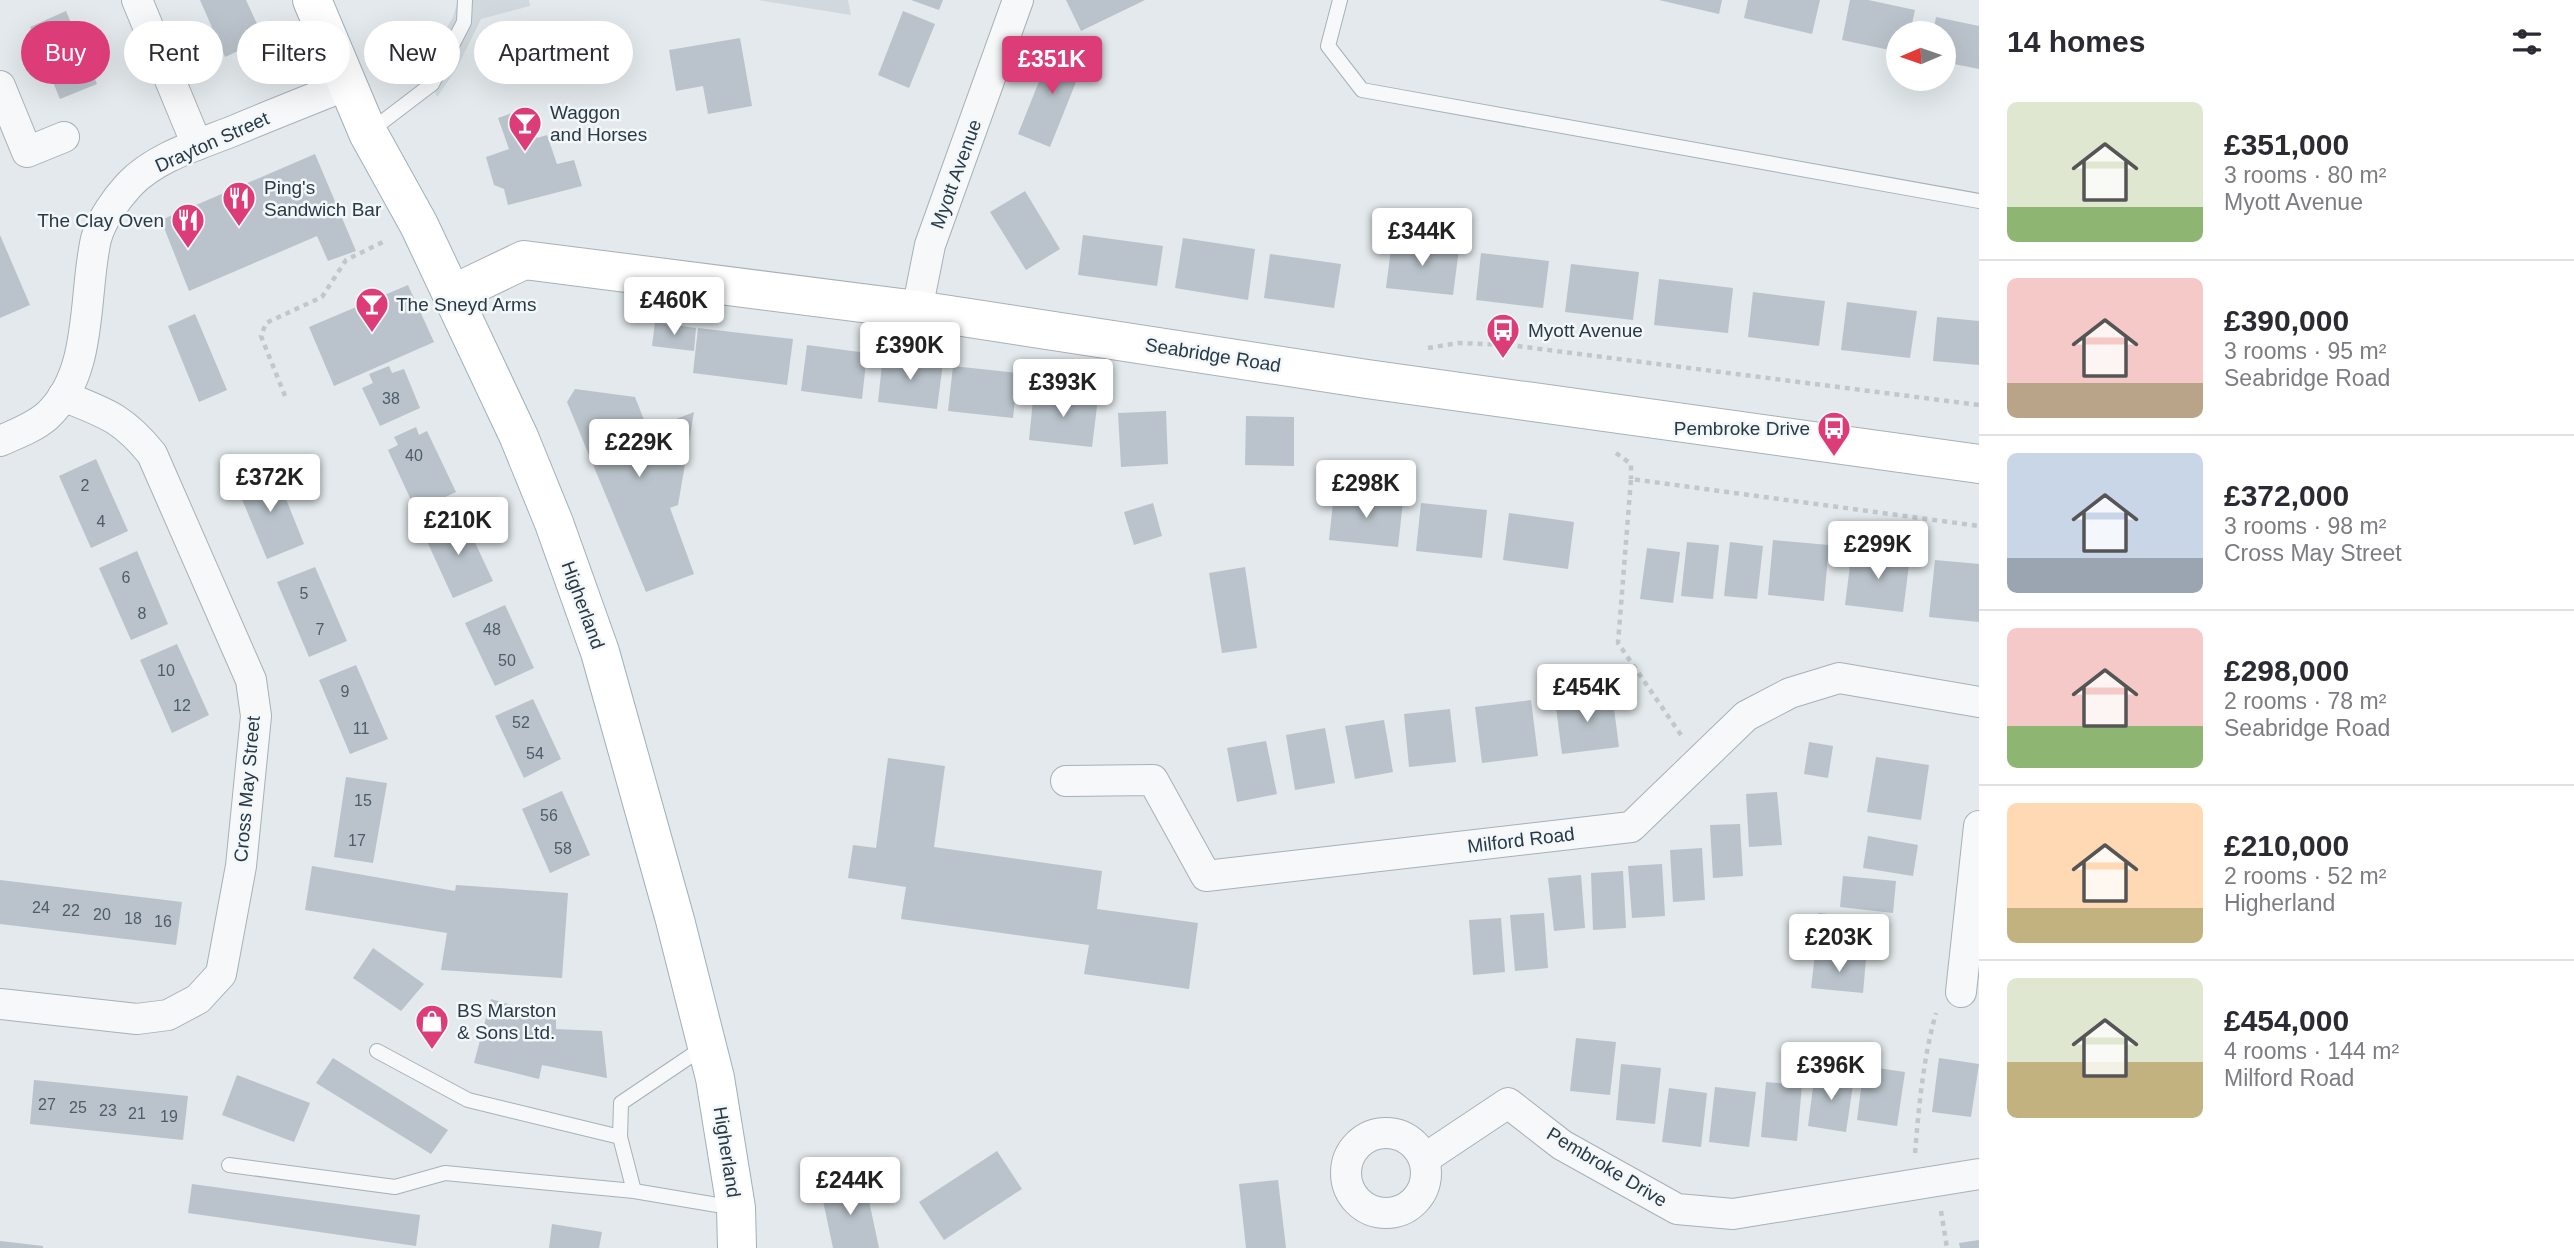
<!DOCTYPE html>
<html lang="en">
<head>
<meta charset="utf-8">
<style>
	:root { --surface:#fff; --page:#f7f7f7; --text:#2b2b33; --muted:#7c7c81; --line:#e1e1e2; --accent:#dc3d78 }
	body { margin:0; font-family:Arial,sans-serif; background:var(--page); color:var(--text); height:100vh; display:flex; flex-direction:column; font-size:26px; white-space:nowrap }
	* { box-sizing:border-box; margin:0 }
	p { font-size:23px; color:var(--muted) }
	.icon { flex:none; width:38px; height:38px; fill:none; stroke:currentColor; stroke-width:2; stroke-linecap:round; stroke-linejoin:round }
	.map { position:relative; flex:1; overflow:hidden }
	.panel { display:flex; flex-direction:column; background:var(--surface); width:595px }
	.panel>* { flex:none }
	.top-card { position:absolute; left:21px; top:21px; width:665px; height:63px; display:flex; gap:14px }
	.needle { width:46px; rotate:268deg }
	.buttons { position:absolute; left:1886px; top:21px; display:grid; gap:14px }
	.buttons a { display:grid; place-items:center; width:70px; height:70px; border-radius:50%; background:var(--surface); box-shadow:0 7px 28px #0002; font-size:35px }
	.price { position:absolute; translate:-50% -60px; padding:0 16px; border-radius:7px; background:#fff; color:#222; font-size:23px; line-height:46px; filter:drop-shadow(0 2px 4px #0008) }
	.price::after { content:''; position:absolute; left:50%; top:42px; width:21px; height:16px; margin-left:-10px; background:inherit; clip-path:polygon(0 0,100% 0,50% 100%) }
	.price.on { background:var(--accent); color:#fff }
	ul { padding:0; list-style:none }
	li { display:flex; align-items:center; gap:21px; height:175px; padding:0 28px }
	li+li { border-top:2px solid var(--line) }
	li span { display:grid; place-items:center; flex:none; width:196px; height:140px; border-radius:10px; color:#555 }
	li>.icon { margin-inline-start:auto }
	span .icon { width:84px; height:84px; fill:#fffc; stroke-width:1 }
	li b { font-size:30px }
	h2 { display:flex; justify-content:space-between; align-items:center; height:84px; padding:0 28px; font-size:30px }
	.chip { padding:0 24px; border-radius:32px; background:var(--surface); box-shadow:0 7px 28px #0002; font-size:24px; line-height:63px }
	.chip.on { background:var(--accent); color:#fff }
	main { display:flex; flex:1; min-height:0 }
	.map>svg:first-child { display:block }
</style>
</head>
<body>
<main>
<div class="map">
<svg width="1979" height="1248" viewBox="0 0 1979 1248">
	<rect width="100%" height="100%" fill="#e3e9ec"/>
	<g fill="#d1d9df">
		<path d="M458 0H529L530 6 481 19 457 68 437 97 424 67 453 17Z"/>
		<path d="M758 0H848L851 15Z"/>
	</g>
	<g fill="#bac3cb">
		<path d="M200 0H246L264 39 225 57Z"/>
		<path d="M911 0H943L939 10Z"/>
		<path d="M1066 0H1145L1081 31Z"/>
		<path d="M1659 0H1722L1719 14Z"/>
		<path d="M1748 0H1820L1812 34 1744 18Z"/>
		<path d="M1850 0H1868L1915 10 1910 33H1899V52L1842 40Z"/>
		<path d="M66 11 97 84 60 99 30 27Z"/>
		<path d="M903 11 935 24 909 88 878 75Z"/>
		<path d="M1936 17 1979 26V69L1944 62V33H1933Z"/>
		<path d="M740 38 752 106 708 114 703 86 676 91 669 50Z"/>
		<path d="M1054 44 1086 57 1050 147 1018 134Z"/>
		<path d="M526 108 537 138 547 135 557 164 574 160 582 186 508 205 504 189 494 185 486 157 509 149 498 118Z"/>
		<path d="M315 154 356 251 328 261 317 236 189 291 161 220Z"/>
		<path d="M1025 191 1060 249 1026 270 990 212Z"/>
		<path d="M0 235 30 305 0 318Z"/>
		<path d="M1083 235 1163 246 1157 286 1078 275Z"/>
		<path d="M1183 238 1255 249 1248 300 1175 288Z"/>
		<path d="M1392 241 1459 249 1453 295 1386 288Z"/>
		<path d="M1481 253 1549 261 1543 308 1476 300Z"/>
		<path d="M1270 254 1341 264 1334 308 1264 298Z"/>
		<path d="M1571 264 1639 272 1633 320 1565 312Z"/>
		<path d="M1659 279 1733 288 1728 333 1654 325Z"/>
		<path d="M408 285 434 342 334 386 309 327Z"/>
		<path d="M1753 292 1825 301 1819 346 1748 337Z"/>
		<path d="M1847 302 1917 311 1910 358 1841 350Z"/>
		<path d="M195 314 227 390 199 402 168 326Z"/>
		<path d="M1937 317 1979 321V365L1933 361Z"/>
		<path d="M655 322 696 328 694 351 652 346Z"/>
		<path d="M698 328 793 339 787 385 693 373Z"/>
		<path d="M807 345 867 353 862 399 801 391Z"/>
		<path d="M883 355 943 363 937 409 878 402Z"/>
		<path d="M389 366 392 373 404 369 420 408 380 426 362 388 373 383 369 374Z"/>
		<path d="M953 366 1018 373 1013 418 948 411Z"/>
		<path d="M575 389 635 397 648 430 694 412 678 505 670 508 694 574 646 592 567 402Z"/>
		<path d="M1034 390 1098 398 1092 447 1029 440Z"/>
		<path d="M1166 411 1168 464 1121 467 1118 413Z"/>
		<path d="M1246 416 1294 417V466L1245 465Z"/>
		<path d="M416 427 419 435 427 431 456 492 416 511 388 450 398 445 394 437Z"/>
		<path d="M96 459 128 531 91 548 59 476Z"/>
		<path d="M274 469 304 544 267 559 236 485Z"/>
		<path d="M1334 494 1403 501 1398 547 1329 540Z"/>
		<path d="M1153 503 1162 536 1134 545 1124 512Z"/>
		<path d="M1421 503 1487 510 1482 558 1416 551Z"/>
		<path d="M1509 513 1574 522 1568 569 1503 560Z"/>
		<path d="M453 516 456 523 464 519 493 581 453 598 425 537 436 532 434 526Z"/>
		<path d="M1773 540 1829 545 1824 601 1768 595Z"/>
		<path d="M1687 542 1719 545 1713 599 1681 596Z"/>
		<path d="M1730 542 1763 546 1757 599 1724 596Z"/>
		<path d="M1647 548 1680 552 1673 603 1640 599Z"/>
		<path d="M1852 550 1910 557 1903 612 1845 605Z"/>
		<path d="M137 551 168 624 131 640 99 568Z"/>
		<path d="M1935 560 1979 564V622L1929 617Z"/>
		<path d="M315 567 347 641 309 657 277 582Z"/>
		<path d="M1245 567 1257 648 1222 653 1209 573Z"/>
		<path d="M505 605 534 668 495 686 465 623Z"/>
		<path d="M177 644 209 715 172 733 140 660Z"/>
		<path d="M356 665 388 739 350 754 319 680Z"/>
		<path d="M1612 693 1619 747 1562 754 1555 700Z"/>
		<path d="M533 699 561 759 524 778 495 716Z"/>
		<path d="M1531 700 1538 756 1482 763 1475 707Z"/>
		<path d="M1450 709 1456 762 1409 767 1404 714Z"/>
		<path d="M1384 720 1393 772 1355 779 1345 726Z"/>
		<path d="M1325 728 1335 783 1295 790 1286 735Z"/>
		<path d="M1266 741 1277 794 1237 802 1227 748Z"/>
		<path d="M1809 742 1833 746 1828 778 1804 774Z"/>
		<path d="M1876 757 1929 765 1921 820 1867 812Z"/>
		<path d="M888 758 945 766 934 847 1102 871 1097 909 1198 923 1189 989 1084 974 1089 945 901 919 906 887 848 878 853 845 876 848Z"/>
		<path d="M346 777 387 783 373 863 334 857Z"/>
		<path d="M562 791 590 855 550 873 522 809Z"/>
		<path d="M1777 792 1782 845 1749 847 1746 794Z"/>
		<path d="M1740 824 1743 876 1713 878 1710 825Z"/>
		<path d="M1868 836 1918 845 1913 876 1863 868Z"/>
		<path d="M1702 848 1705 900 1673 902 1670 850Z"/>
		<path d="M1662 864 1665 916 1632 918 1628 866Z"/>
		<path d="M312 866 455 891 456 885 568 893 562 978 441 970 447 933 305 910Z"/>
		<path d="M1623 871 1626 928 1593 930 1591 873Z"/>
		<path d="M1581 875 1585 928 1554 931 1548 878Z"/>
		<path d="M1843 876 1896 881 1893 913 1840 907Z"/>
		<path d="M0 880 182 902 176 945 0 924Z"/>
		<path d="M1544 913 1548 968 1515 971 1510 915Z"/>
		<path d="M1819 913 1872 919 1868 952 1815 946Z"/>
		<path d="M1501 918 1505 972 1473 975 1469 920Z"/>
		<path d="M373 948 424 984 401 1011 353 978Z"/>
		<path d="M1815 954 1866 959 1863 993 1811 988Z"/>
		<path d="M491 999 556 1018V1029L602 1031 607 1078 542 1065 539 1079 474 1063Z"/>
		<path d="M1576 1038 1616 1042 1610 1095 1570 1091Z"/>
		<path d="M333 1058 448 1130 431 1154 316 1083Z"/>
		<path d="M1939 1058 1979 1064 1971 1117 1932 1112Z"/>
		<path d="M1621 1064 1661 1068 1655 1124 1616 1120Z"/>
		<path d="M1864 1066 1905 1072 1897 1126 1857 1120Z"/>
		<path d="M1815 1072 1854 1078 1846 1132 1808 1126Z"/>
		<path d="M237 1075 310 1103 294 1142 222 1115Z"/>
		<path d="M34 1080 188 1096 183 1140 30 1124Z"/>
		<path d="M1766 1082 1802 1085 1797 1141 1761 1137Z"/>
		<path d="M1715 1087 1756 1092 1749 1147 1709 1142Z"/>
		<path d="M1669 1088 1707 1093 1701 1147 1662 1142Z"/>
		<path d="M997 1151 1022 1189 944 1240 919 1202Z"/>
		<path d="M1278 1180 1286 1248H1246L1239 1184Z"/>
		<path d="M865 1182 879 1248H833L821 1191Z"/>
		<path d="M192 1184 420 1215 416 1246 188 1213Z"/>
		<path d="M552 1224 602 1232 599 1248H549Z"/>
		<path d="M1979 1240V1248H1960L1959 1243Z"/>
		<path d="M0 1241 43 1246V1248H0Z"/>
	</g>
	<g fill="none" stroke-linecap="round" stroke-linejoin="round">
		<defs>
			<g id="lane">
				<path d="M1340 0 1328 46 1362 90 1979 201"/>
				<path d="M369 132 432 84 464 22 465 0"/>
				<path d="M377 1051 468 1100 620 1137 634 1191"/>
				<path d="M620 1137 621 1103 704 1047"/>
				<path d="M229 1165 395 1187 445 1173 634 1191 735 1208"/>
			</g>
			<g id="street">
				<path d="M137 0 197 145"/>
				<path d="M0 86 27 152 64 137"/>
				<path d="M917 310 930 245 1018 0"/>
				<path d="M0 441C16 434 33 428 47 416 94 373 83 296 96 239 101 220 116 199 129 185 155 157 198 145 233 131 271 115 309 100 347 85"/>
				<path d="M1066 781 1153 780 1206 876 1631 827 1746 716 1790 693 1839 678 1979 702"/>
				<path d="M1961 992 1979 826"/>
				<path d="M0 1004 137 1019 168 1015 198 999 221 974 241 866 256 716 251 680 152 454C122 417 105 413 63 396"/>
				<circle cx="1386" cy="1173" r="40"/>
				<path d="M1424 1159 1508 1103 1562 1145 1677 1209 1733 1214 1979 1174"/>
			</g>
			<path id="secondary" d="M453 294 524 260 917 310 1367 379 1979 464"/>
			<path id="primary" d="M312 0 368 133 419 225 519 437 554 523 600 652 675 920 715 1078 736 1208 737 1248"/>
		</defs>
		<use href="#lane" stroke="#a7b1b7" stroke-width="16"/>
		<use href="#street" stroke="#a7b1b7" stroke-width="32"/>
		<use href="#secondary" stroke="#a7b1b7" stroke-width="40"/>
		<use href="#primary" stroke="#a1b0ba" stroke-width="40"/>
		<g stroke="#c1c7cb" stroke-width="4.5" stroke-dasharray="5 5" stroke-linecap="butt">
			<path d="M1428 348 1458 343 1509 345 1979 405"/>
			<path d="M285 396 261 336 266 323 322 297 346 260 387 240"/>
			<path d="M1616 453 1631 464V479"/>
			<path d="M1681 735 1618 643 1631 479 1979 526"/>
			<path d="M1915 1153C1919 1106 1923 1059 1936 1013"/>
			<path d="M1941 1211 1947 1248"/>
		</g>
		<use href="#lane" stroke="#f6f8fa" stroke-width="14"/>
		<use href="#street" stroke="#f6f8fa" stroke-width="30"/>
		<use href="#secondary" stroke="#fff" stroke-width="38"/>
		<use href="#primary" stroke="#fff" stroke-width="38"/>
	</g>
	<defs>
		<symbol id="bar-pin" viewBox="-11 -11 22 30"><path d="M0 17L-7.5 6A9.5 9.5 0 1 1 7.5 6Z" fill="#dc3d78" stroke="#f3f7f9"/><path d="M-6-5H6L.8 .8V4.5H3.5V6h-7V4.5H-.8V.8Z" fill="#fff"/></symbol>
		<symbol id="restaurant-pin" viewBox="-11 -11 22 30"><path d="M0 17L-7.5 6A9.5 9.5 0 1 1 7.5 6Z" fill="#dc3d78" stroke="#f3f7f9"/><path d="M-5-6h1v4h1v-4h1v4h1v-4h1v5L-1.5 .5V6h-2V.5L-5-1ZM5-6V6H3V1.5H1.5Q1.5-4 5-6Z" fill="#fff"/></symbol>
		<symbol id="bus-pin" viewBox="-11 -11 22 30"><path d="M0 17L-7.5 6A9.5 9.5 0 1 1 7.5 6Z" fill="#dc3d78" stroke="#f3f7f9"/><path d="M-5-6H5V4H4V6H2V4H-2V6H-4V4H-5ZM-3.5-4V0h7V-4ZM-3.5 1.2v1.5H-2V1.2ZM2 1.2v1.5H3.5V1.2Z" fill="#fff"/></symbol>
		<symbol id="shop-pin" viewBox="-11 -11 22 30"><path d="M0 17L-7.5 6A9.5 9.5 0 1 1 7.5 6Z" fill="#dc3d78" stroke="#f3f7f9"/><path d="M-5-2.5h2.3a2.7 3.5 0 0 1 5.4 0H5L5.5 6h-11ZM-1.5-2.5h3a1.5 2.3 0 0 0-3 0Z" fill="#fff"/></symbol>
	</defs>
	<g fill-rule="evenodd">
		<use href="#bar-pin" x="506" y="104" width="38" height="52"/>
		<use href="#restaurant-pin" x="220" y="179" width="38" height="52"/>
		<use href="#restaurant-pin" x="169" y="201" width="38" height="52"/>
		<use href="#bar-pin" x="353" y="285" width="38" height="52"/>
		<use href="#bus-pin" x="1484" y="311" width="38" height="52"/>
		<use href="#bus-pin" x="1815" y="409" width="38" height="52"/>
		<use href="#shop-pin" x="413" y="1002" width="38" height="52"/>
	</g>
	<g text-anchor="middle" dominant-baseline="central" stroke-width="5" stroke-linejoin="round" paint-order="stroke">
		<g font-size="16" fill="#4d5c68">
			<text x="391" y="398">38</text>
			<text x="414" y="455">40</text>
			<text x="85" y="485">2</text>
			<text x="101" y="521">4</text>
			<text x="126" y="577">6</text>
			<text x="304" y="593">5</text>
			<text x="142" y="613">8</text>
			<text x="320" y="629">7</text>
			<text x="492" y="629">48</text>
			<text x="507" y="660">50</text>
			<text x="166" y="670">10</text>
			<text x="345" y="691">9</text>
			<text x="182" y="705">12</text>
			<text x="521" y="722">52</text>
			<text x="361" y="728">11</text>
			<text x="535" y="753">54</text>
			<text x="363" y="800">15</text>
			<text x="549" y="815">56</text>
			<text x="357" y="840">17</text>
			<text x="563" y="848">58</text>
			<text x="41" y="907">24</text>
			<text x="71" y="910">22</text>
			<text x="102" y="914">20</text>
			<text x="133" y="918">18</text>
			<text x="163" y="921">16</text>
			<text x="47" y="1104">27</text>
			<text x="78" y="1107">25</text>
			<text x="108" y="1110">23</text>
			<text x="137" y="1113">21</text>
			<text x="169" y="1116">19</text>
		</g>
		<g font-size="19" fill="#293a47" stroke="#f3f7f9" text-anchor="start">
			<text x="550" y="112">Waggon<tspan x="550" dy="22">and Horses</tspan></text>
			<text x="264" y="187">Ping's<tspan x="264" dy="22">Sandwich Bar</tspan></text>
			<text x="164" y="220" text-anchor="end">The Clay Oven</text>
			<text x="396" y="304">The Sneyd Arms</text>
			<text x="1528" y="330">Myott Avenue</text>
			<text x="1810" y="428" text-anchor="end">Pembroke Drive</text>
			<text x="457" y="1010">BS Marston<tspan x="457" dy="22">&amp; Sons Ltd.</tspan></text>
		</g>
		<g font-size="19" fill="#293a47" stroke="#f3f7f9">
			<text transform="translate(212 142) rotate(-24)">Drayton Street</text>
			<text transform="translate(956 174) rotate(-70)">Myott Avenue</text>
			<text transform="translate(1213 355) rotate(9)">Seabridge Road</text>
			<text transform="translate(583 605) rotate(70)">Higherland</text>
			<text transform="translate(247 789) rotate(-85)">Cross May Street</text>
			<text transform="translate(1521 840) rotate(-7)">Milford Road</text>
			<text transform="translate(727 1152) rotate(81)">Higherland</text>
			<text transform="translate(1607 1167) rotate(31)">Pembroke Drive</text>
		</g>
	</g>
</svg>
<div class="buttons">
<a><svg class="needle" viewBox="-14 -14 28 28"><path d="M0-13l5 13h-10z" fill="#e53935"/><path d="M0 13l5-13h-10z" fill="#7c7c81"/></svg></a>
</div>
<b class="price on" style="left:1052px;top:96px">£351K</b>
<b class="price" style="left:1422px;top:268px">£344K</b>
<b class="price" style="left:674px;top:337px">£460K</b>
<b class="price" style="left:910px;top:382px">£390K</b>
<b class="price" style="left:1063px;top:419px">£393K</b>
<b class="price" style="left:639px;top:479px">£229K</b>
<b class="price" style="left:270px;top:514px">£372K</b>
<b class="price" style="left:1366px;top:520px">£298K</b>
<b class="price" style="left:458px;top:557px">£210K</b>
<b class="price" style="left:1878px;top:581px">£299K</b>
<b class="price" style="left:1587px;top:724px">£454K</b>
<b class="price" style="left:1839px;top:974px">£203K</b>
<b class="price" style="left:1831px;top:1102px">£396K</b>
<b class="price" style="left:850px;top:1217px">£244K</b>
<div class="top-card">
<a class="chip on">Buy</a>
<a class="chip">Rent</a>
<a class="chip">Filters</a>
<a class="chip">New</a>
<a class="chip">Apartment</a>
</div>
</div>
<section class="panel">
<h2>14 homes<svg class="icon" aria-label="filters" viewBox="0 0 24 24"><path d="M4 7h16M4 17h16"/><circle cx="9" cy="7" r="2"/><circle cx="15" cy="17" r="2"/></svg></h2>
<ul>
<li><span style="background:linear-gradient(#dfe7d0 75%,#8fb573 0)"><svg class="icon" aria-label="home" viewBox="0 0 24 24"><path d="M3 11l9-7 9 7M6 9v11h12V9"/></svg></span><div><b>£351,000</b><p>3 rooms · 80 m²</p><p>Myott Avenue</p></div></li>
<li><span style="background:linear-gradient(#f6c9c9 75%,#b9a48a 0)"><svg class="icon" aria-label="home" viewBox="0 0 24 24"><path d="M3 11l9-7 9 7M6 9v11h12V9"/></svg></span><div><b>£390,000</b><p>3 rooms · 95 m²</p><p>Seabridge Road</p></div></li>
<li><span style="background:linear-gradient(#c9d6e8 75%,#9aa5b1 0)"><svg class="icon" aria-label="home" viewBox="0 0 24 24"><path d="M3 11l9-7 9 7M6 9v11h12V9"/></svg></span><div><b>£372,000</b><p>3 rooms · 98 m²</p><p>Cross May Street</p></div></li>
<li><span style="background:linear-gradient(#f6c9c9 70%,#8fb573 0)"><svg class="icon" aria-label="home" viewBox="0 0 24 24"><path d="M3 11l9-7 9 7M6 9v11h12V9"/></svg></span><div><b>£298,000</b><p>2 rooms · 78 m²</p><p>Seabridge Road</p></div></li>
<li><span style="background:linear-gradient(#ffd9b3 75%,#c2b280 0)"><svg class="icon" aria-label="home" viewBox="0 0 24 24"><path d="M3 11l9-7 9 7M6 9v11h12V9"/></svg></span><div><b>£210,000</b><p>2 rooms · 52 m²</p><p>Higherland</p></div></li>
<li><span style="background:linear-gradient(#dfe7d0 60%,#c2b280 0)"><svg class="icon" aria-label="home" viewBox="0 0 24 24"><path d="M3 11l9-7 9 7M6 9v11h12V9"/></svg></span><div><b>£454,000</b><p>4 rooms · 144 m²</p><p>Milford Road</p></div></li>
</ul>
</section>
</main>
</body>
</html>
